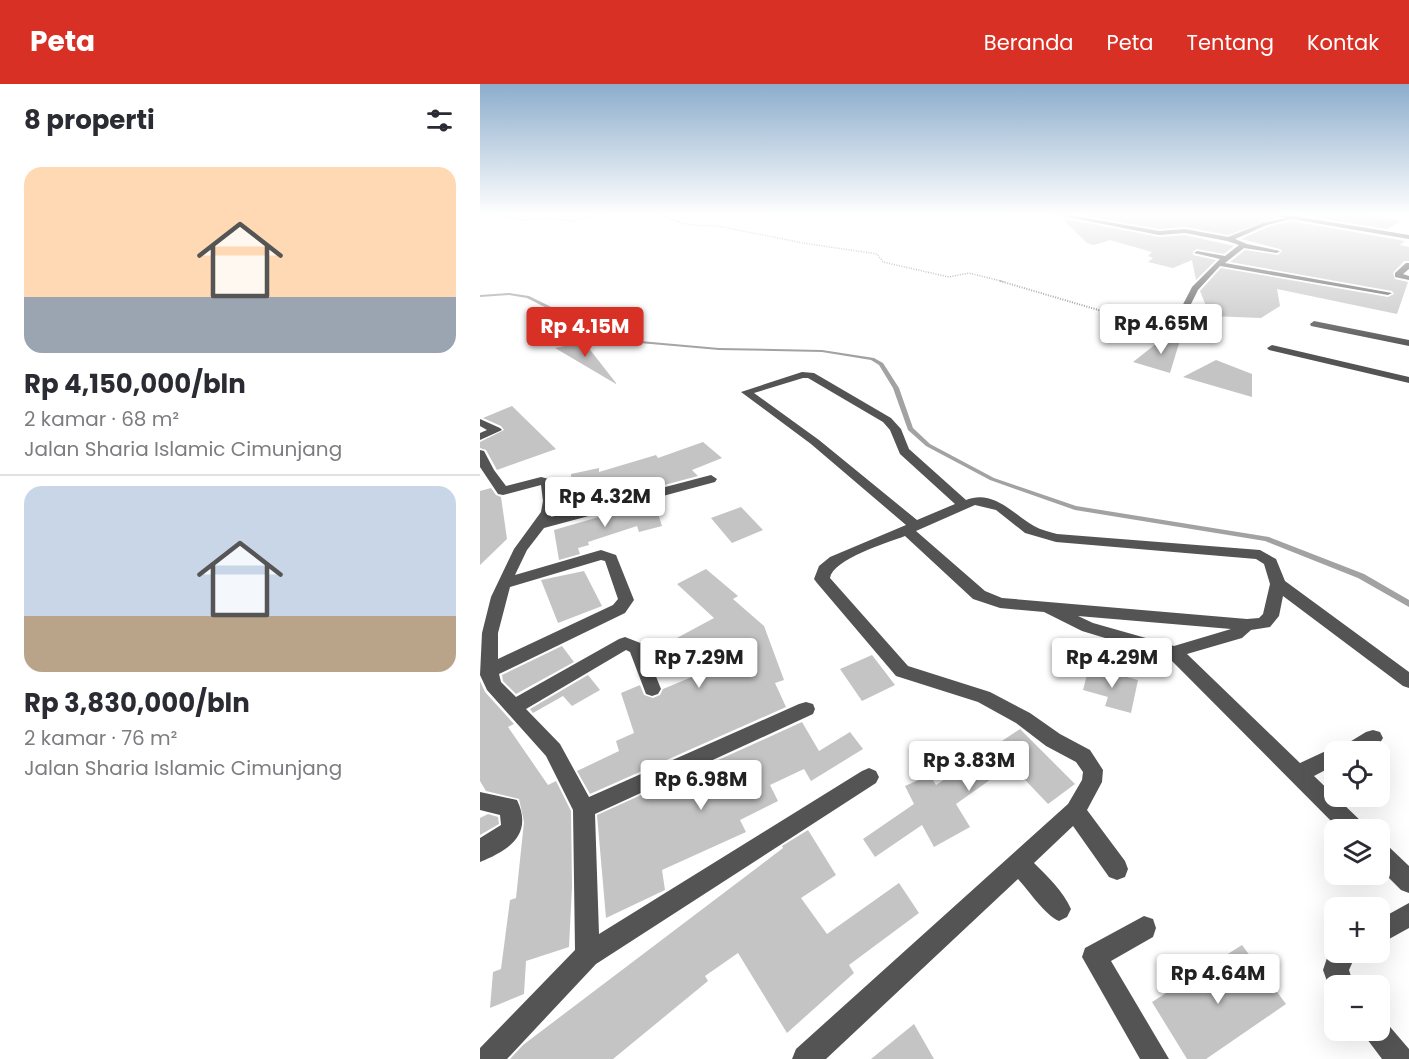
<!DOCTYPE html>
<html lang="id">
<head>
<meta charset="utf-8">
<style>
	:root { --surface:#fff; --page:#f2f2f3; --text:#2b2b33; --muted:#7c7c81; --line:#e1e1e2; --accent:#d93025 }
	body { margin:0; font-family:Poppins,sans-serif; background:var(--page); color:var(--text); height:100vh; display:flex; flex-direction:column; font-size:22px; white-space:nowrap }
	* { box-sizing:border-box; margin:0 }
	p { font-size:20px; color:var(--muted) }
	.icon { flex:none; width:33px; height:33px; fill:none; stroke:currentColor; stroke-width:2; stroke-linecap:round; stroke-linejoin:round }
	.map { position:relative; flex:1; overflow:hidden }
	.panel { display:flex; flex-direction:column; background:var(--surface); width:480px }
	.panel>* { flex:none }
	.controls { position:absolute; left:844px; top:657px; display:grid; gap:12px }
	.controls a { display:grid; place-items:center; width:66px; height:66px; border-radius:12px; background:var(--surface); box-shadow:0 6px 24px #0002; font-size:30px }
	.price { position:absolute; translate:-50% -51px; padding:0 14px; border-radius:6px; background:#fff; color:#222; font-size:20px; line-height:39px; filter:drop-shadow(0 2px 3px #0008) }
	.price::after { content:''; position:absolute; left:50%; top:36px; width:18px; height:14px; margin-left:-9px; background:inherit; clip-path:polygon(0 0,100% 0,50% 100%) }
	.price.on { background:var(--accent); color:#fff }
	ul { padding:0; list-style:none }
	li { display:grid; align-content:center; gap:12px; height:318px; padding:0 24px }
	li+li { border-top:2px solid var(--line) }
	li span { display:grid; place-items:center; height:186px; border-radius:18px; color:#555 }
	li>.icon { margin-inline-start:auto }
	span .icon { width:108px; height:108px; fill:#fffc; stroke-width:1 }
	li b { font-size:26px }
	h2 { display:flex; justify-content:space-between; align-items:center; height:72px; padding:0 24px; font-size:26px }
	header { display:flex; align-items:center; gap:36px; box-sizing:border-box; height:84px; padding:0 30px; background:var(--accent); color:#fff }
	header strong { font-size:28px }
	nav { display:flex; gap:33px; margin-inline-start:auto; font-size:21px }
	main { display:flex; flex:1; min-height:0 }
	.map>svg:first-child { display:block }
</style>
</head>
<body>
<header>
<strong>Peta</strong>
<nav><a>Beranda</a><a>Peta</a><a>Tentang</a><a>Kontak</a></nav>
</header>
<main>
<section class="panel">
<h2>8 properti<svg class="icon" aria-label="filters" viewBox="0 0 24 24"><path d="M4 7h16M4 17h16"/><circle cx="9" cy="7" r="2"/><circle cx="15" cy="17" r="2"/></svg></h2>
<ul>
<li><span style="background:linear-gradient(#ffd9b3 70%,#9aa5b1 0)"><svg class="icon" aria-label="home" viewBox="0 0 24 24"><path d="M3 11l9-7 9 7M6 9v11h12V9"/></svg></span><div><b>Rp 4,150,000/bln</b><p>2 kamar · 68 m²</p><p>Jalan Sharia Islamic Cimunjang</p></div></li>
<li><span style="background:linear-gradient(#c9d6e8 70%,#b9a48a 0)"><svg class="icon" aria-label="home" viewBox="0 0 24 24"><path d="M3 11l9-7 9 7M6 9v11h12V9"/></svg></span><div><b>Rp 3,830,000/bln</b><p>2 kamar · 76 m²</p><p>Jalan Sharia Islamic Cimunjang</p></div></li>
</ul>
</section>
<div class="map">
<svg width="929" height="975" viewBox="0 0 929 975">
	<rect width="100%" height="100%" fill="#fff"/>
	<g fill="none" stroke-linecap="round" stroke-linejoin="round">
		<path fill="#a2a2a2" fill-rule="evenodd" d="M29 209 49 212 108 241 149 256 239 264 342 266 394 274 403 279 419 304 433 344 450 360 514 394 596 422 789 453 884 490 929 516V523L878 494 785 457 595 426 510 396 446 362 428 346 413 304 399 281 391 276 342 268 239 266 148 258 104 243 47 214 29 211 0 213V211Z"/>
	</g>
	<g fill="#c4c4c4">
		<path d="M594 130H788L796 134 748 151 705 143 679 145Z"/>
		<path d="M814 130H881L922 137 907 145Z"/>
		<path d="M581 134 679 153 705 151 754 162 744 170 717 165 713 167V171L736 176 716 196 712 176 693 184 668 178 673 174 668 172 672 168 630 156 614 161 607 159Z"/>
		<path d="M811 137 925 157 920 161 929 163V177H924L913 189 915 195 928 198 917 230 797 205 800 222 781 234 730 232 720 207 741 184 908 213 914 210 912 207 750 178 765 166 798 171 802 167 800 165 761 155 788 143Z"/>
		<path d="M686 252 700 256 690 289 653 278Z"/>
		<path d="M104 258 136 299V300L75 264Z"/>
		<path d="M736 276 772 290V313L703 293Z"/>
		<path d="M32 322 76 365 17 386 6 366 0 364V358L24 346 21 342 3 334Z"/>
		<path d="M223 358 242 374 212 386 218 392 94 425 91 390 119 384V388L176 371 178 374Z"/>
		<path d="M11 404 16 411 21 413 27 455 0 481V407Z"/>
		<path d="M174 417 182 442 159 448 157 442 108 458 109 461 98 464 100 470 79 476 74 446Z"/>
		<path d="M261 423 283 446 252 459 231 434Z"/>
		<path d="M226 485 258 512 253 515 284 542 304 596 295 599 306 623 110 710 97 687 139 667 136 657 154 649 141 609 160 601 164 611 173 614 180 611 183 605 224 588 195 555 234 534 197 500Z"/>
		<path d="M104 487 122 522 78 539 61 496Z"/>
		<path d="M82 562 94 578 36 610 23 597 22 591Z"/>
		<path d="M392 571 415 601 382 617 360 585Z"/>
		<path d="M609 583 658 596 651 629 625 622 628 613 603 606Z"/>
		<path d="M108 591 120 606 92 622 83 612 53 629 50 625Z"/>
		<path d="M0 597 5 608 34 640 28 643 68 701 76 697 91 727 92 803 89 863 46 877 44 910 10 924 13 888 21 885 30 816 36 814 44 738 39 715 6 707 0 697Z"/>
		<path d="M322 638 339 667 370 648 383 665 331 697 324 685 290 701 298 717 260 736 266 748 182 786 185 806 126 834 117 731Z"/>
		<path d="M540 645 595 700 568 720 531 681 476 720 490 743 454 763 442 741 395 773 383 755 434 720 425 702 450 691 456 701Z"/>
		<path d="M8 730 18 733 19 740 0 751V734Z"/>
		<path d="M328 746 356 791 321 814 347 850 419 799 439 829 369 881 374 889 307 949 258 869 225 892 228 897 133 975H30L43 961 303 764 302 762Z"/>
		<path d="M762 861 806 920 726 975H707L672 918Z"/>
		<path d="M434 940 454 975H391Z"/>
	</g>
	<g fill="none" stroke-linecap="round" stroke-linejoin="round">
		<g stroke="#767676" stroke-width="1.5" stroke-dasharray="1 1.5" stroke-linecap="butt">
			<path d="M0 130 46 136 68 134 91 137 127 130"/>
			<path d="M175 130 209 141 238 142 323 159 397 170 403 178 469 193 489 189 525 198"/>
		</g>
		<path stroke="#767676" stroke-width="2" stroke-dasharray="1 1.5" stroke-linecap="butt" d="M520 197 659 238 691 243"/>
		<g fill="#545454" fill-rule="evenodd">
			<path d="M572 130H583L679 147 705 145 748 153 783 139 805 134 790 130H802L929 151V155L811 135 787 141 755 155 767 160 800 167 797 169 764 164 745 179 912 209 908 211 740 182 718 206 706 230 709 234 728 241V245L725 246 703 238 698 230 712 203 740 175 714 169 717 167 745 172 759 161 747 157 705 149 679 151Z"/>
			<path d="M926 179H929V185L923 190 929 192V196L915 193V189Z"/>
			<path d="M834 237 929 256V262L831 242 830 240Z"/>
			<path d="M792 261 929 293V299L789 266 787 264Z"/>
			<path d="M322 288 334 289 411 334 421 345 429 365 486 416C514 405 534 431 554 442 561 446 570 448 577 450L780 466 796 475 805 497 929 588V604L923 602 803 512 799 532 790 543 771 546 762 554 707 570 820 679 848 666 858 665 886 648 893 646 900 648 903 654C894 671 871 668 855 668V681L834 692 883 739 886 746H860L688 573 602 547 564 528 520 524 493 515 425 452C407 459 353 475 350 494L428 582 510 608 550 629 580 650 610 666 623 686 622 698 607 726 645 777 648 785 645 793 637 796 629 793 593 742 554 779C568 793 583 807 591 825L587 833 579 837C565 831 549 807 538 795L346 975H312L316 965 588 720 602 696 603 688 596 678 566 662 536 639 498 618 416 592 337 499 334 495 339 482 350 473 426 441 331 360 261 308ZM323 294H328L403 338 410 346 420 370 475 420 437 436 339 356 274 309ZM495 421 516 426 545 449 576 458 776 475 784 480 790 500 783 530 779 534 767 535 522 514 505 507 436 447ZM598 532 751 545 694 562 613 539Z"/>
			<path d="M0 335 20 344 22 346 0 356V349L7 346 0 342Z"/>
			<path d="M0 366 4 367 14 386 26 402 61 393 73 396 76 417 71 433 231 391 237 395 235 398 64 444 47 466 35 491 121 466 136 471 154 516 145 529 19 590 21 598 36 613 139 555 145 553 163 560 181 605 178 610 172 612 166 610 150 568 146 566 46 625 80 660 109 713 319 620 326 618 333 620 335 625 333 630 115 730 119 850 382 687 389 684 396 687 399 693 396 699 116 880 27 975H0V964L95 866 93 726 66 672 7 606 0 591 2 549 11 513 34 465 61 428 63 417 61 401 23 411 18 410 0 383ZM121 476 125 477 138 515 133 521 18 575V549L30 503Z"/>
			<path d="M0 708 37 716C53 750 30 766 0 778V754L21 741 20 731 0 726Z"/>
			<path d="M900 759 908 762 929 782V809L921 806 900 785Z"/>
			<path d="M929 819V844L900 860V835Z"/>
			<path d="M664 832 673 835 676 844 673 853 631 877 689 975H660L602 873 605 864Z"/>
			<path d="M855 860V868H877L869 886 874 902H855V912L852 911 843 886 851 862Z"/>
			<path d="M900 934 905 937 929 965V975H902L887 955 883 946H900Z"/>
		</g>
	</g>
	<linearGradient id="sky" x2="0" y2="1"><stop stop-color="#8cadcc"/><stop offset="0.49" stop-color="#fff"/><stop offset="1" stop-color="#fff" stop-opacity="0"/></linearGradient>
	<rect width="929" height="266" fill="url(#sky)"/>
</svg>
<div class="controls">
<a><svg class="icon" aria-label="locate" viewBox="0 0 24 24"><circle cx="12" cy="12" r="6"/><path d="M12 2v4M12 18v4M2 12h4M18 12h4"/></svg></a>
<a><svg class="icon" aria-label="layers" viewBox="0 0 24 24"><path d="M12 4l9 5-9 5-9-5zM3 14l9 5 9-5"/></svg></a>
<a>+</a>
<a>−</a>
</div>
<b class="price" style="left:681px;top:271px">Rp 4.65M</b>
<b class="price on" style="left:105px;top:274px">Rp 4.15M</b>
<b class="price" style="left:125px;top:444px">Rp 4.32M</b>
<b class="price" style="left:219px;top:605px">Rp 7.29M</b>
<b class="price" style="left:632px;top:605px">Rp 4.29M</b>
<b class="price" style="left:489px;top:708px">Rp 3.83M</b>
<b class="price" style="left:221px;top:727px">Rp 6.98M</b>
<b class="price" style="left:738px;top:921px">Rp 4.64M</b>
</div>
</main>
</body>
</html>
